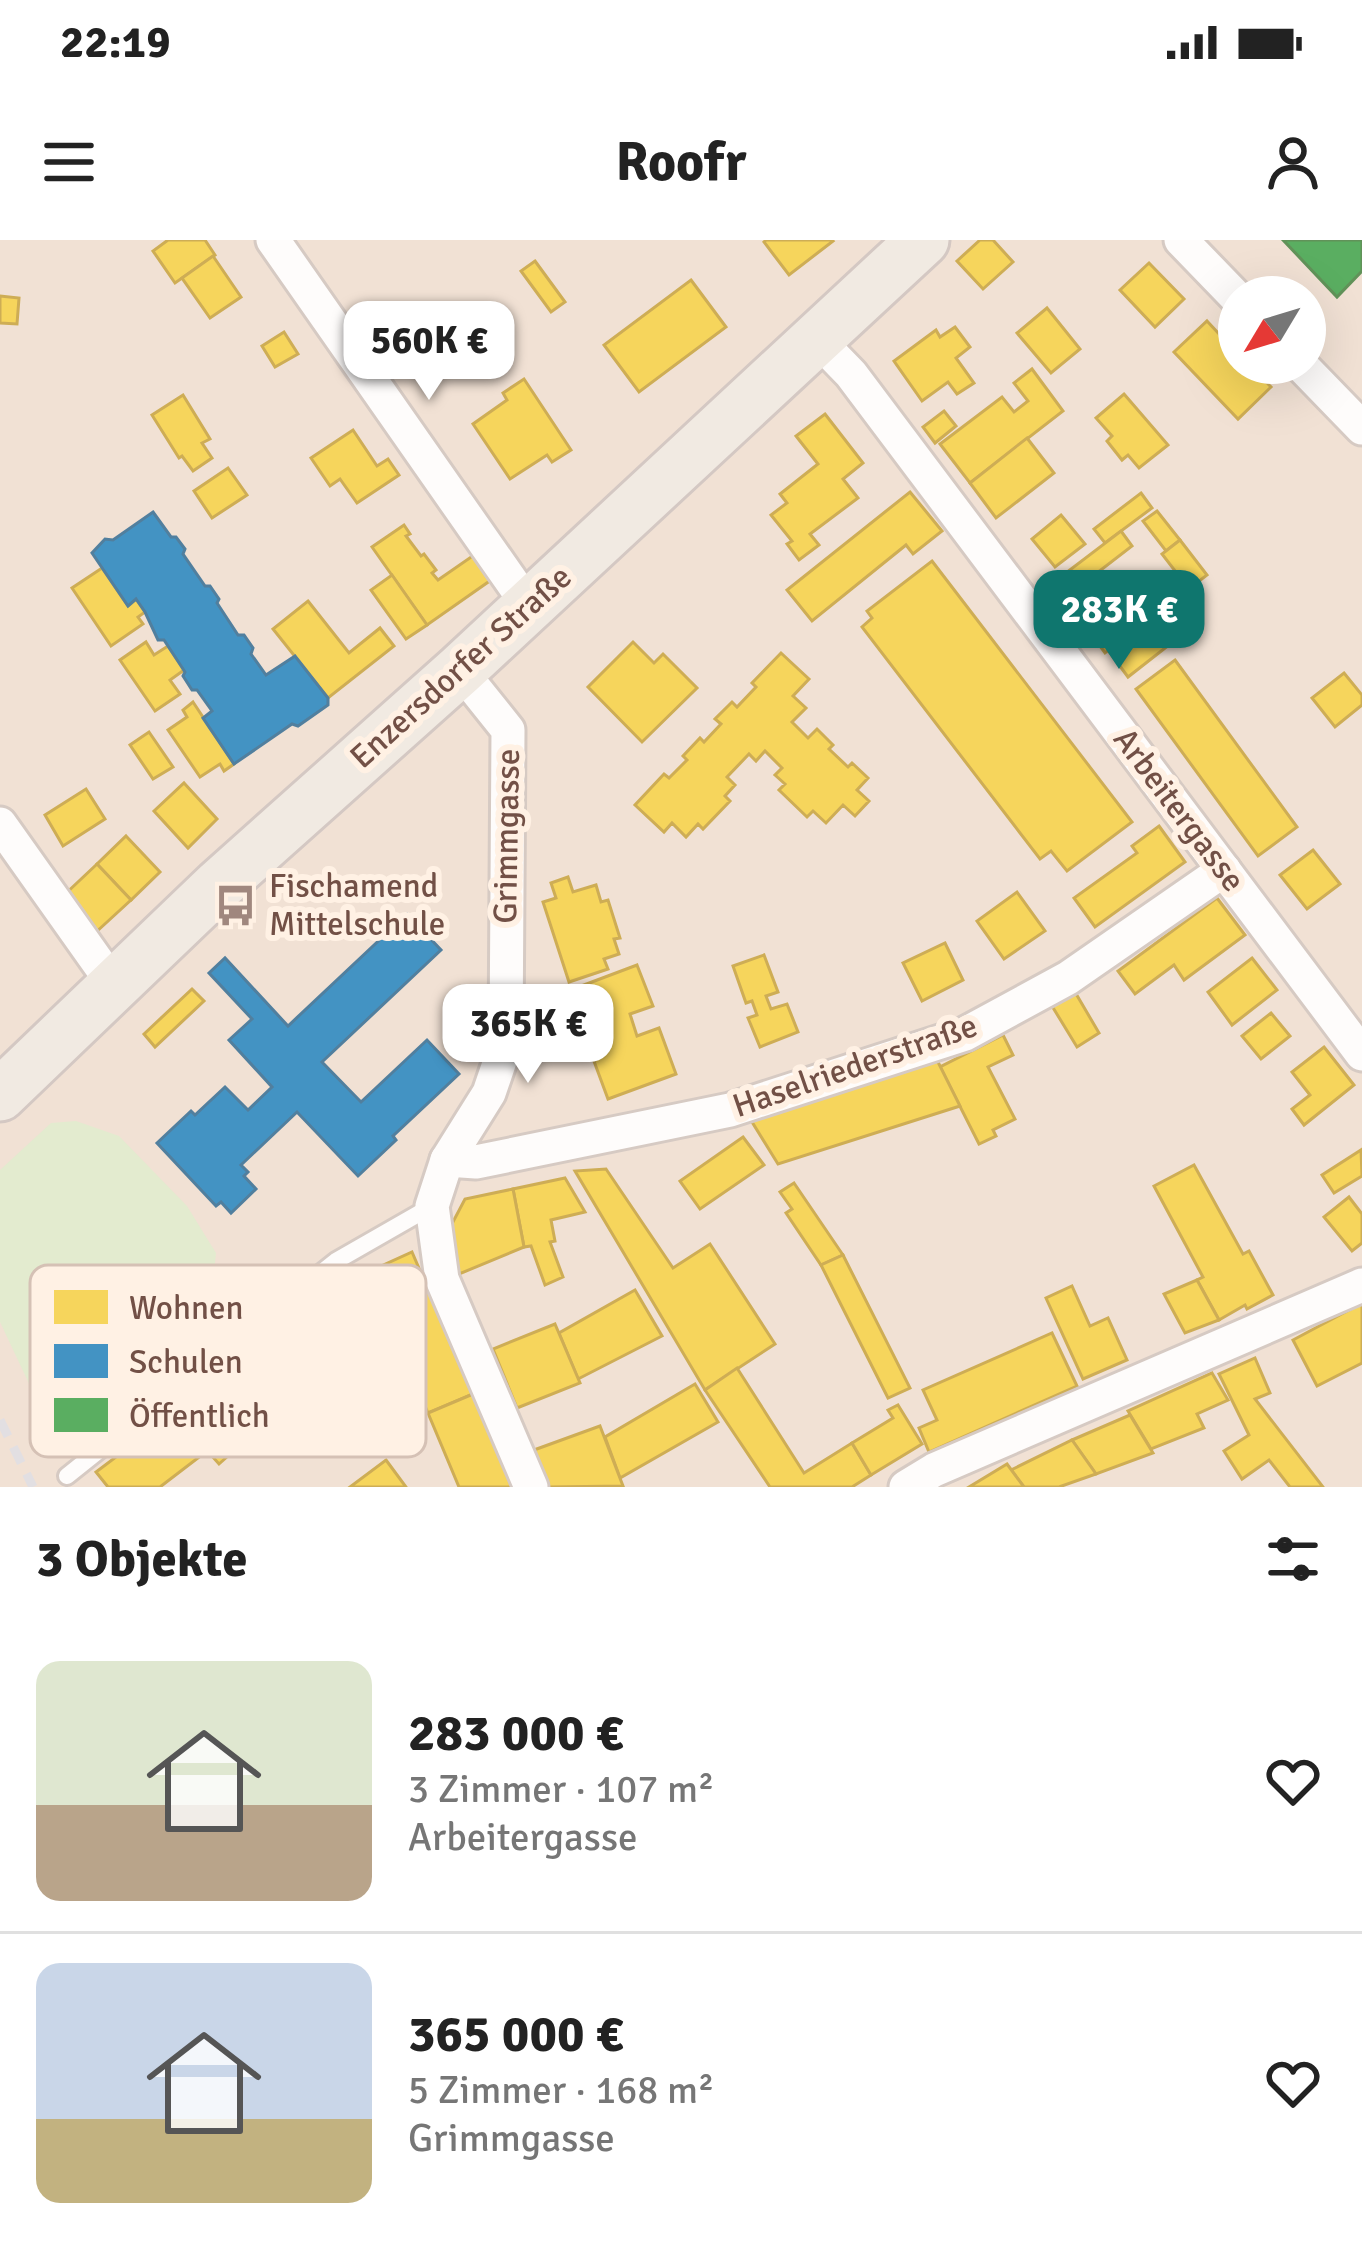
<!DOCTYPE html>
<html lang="de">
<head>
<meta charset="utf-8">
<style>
	:root { --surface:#fff; --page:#f2f2f2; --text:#222; --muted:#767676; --line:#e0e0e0; --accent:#0f766e }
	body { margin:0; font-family:Signika,sans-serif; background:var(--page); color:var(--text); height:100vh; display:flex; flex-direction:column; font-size:45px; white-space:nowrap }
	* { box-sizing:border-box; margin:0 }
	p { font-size:39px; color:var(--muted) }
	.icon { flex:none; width:66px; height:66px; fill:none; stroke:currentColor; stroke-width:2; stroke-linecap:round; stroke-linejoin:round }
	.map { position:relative; height:1247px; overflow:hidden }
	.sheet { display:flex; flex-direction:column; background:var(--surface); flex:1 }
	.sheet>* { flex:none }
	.needle { width:78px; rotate:232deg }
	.controls { position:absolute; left:1218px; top:36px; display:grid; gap:24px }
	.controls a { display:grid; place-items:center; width:108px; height:108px; border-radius:50%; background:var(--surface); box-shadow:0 12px 48px #0002; font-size:60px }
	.price { position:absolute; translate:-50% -102px; padding:0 27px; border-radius:24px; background:#fff; color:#222; font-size:39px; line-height:78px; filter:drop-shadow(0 3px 6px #0008) }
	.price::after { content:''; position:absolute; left:50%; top:72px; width:36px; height:27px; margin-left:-18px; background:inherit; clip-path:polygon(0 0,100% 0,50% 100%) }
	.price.selected { background:var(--accent); color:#fff }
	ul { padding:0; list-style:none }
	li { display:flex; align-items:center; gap:36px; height:300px; padding:0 36px }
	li+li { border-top:3px solid var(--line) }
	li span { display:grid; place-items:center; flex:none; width:336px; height:240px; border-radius:24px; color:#555 }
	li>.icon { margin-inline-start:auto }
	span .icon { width:144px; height:144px; fill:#fffc; stroke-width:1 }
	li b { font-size:51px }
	h2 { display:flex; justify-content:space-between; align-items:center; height:144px; padding:0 36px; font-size:51px }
	.status { display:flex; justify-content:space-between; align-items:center; height:84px; padding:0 60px; background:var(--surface); direction:ltr }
	.status svg { height:33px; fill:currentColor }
	header { display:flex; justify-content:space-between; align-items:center; height:156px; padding:0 36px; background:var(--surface); font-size:54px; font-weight:700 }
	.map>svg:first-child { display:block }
</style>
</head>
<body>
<div class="status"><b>22:19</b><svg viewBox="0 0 49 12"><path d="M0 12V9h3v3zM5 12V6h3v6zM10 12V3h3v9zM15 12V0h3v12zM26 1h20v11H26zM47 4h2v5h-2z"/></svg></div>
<header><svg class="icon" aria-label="menu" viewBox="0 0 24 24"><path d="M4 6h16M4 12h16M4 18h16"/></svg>Roofr<svg class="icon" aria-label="person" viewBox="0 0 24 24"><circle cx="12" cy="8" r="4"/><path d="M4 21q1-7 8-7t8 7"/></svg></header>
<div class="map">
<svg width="1362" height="1247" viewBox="0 0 1362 1247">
	<rect width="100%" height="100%" fill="#f5ede5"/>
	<path fill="#f1e1d4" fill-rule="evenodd" d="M0 0H1362V1247H0ZM1239 57H1305V123H1239Z"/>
	<path fill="#e3ebcf" d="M76 881 119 896 187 966 216 1013 212 1053 66 1186 32 1150 0 1082V930L51 883Z"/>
	<g fill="#f6d55c" stroke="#cead55" stroke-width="3">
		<path d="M168 0H205L215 15 175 43 153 11Z"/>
		<path d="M766 0H832L833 1 789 35 764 2Z"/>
		<path d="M980 0H993L1013 22 983 49 957 21Z"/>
		<path d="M213 16 241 57 210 78 182 38Z"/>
		<path d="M535 21 565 62 551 72 521 31Z"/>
		<path d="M1149 23 1184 59 1155 87 1120 50Z"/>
		<path d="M691 40 726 87 639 152 604 105Z"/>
		<path d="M0 56 19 58 17 84 0 83Z"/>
		<path d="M1047 68 1080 109 1051 133 1017 93Z"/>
		<path d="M1207 81 1220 95 1227 89 1239 102V123H1248L1271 147 1238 179 1174 112Z"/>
		<path d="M955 87 970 107 956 118 974 143 957 154 948 142 922 161 894 121 936 90 940 97Z"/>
		<path d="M284 92 298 114 275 127 262 106Z"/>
		<path d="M1032 129 1063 171 970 243 940 204 1002 157 1014 172 1028 161 1014 143Z"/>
		<path d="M524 139 571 210 552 222 547 215 510 239 473 184 507 160 503 153Z"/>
		<path d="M1124 154 1168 205 1139 228 1128 215 1122 220 1107 201 1112 196 1096 178Z"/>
		<path d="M183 155 210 199 202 203 212 218 193 231 182 216 179 218 152 175Z"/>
		<path d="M944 171 956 186 935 203 923 187Z"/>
		<path d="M825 174 863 223 843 239 858 258 810 294 819 305 799 320 787 304 792 301 771 275 787 263 780 254 818 224 796 196Z"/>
		<path d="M353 190 377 226 388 219 399 235 357 263 340 239 330 246 311 218Z"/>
		<path d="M1027 198 1054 233 996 278 970 243Z"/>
		<path d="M228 228 247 255 212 278 194 251Z"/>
		<path d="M910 252 942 291 913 314 906 305 812 381 787 350Z"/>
		<path d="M1141 253 1152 268 1105 303 1094 289Z"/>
		<path d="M1157 271 1180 300 1166 311 1143 281Z"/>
		<path d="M1061 275 1085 304 1055 327 1032 299Z"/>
		<path d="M404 285 410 294 406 296 421 316 424 314 436 330 432 333 438 340 474 315 491 340 427 385 372 307Z"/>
		<path d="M1121 291 1132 306 1093 336 1104 350 1072 375 1050 345Z"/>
		<path d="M1180 300 1207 335 1189 349 1162 314Z"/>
		<path d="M932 321 1132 582 1067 631 1051 611 1040 619 862 387 872 378 867 371Z"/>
		<path d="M102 328 128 366 136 359 145 372 138 377 143 384 111 406 72 348Z"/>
		<path d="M392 335 427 385 406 399 371 350Z"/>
		<path d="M1139 341 1161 370 1105 413 1083 383Z"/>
		<path d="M308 361 349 413 380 388 394 406 328 458 273 389Z"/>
		<path d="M1149 379 1169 405 1128 437 1108 410Z"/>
		<path d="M146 402 154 415 168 406 184 430 170 440 180 454 155 471 120 420Z"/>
		<path d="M633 402 654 423 663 414 697 448 642 502 588 447Z"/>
		<path d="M781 413 809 439 793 456 806 468 792 482 808 498 817 489 833 505 829 509 848 527 852 523 868 538 857 550 869 561 855 576 843 565 826 583 813 571 807 577 779 550 785 544 775 535 782 528 765 511 756 521 749 514 727 537 735 545 725 556 730 561 703 589 698 584 686 597 672 583 664 592 635 565 664 534 669 538 687 520 683 516 700 498 704 502 721 484 715 479 732 462 737 467 756 447 752 443Z"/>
		<path d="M1175 420 1297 587 1258 616 1136 449Z"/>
		<path d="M1344 433 1362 455V465L1335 487 1312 458Z"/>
		<path d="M193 462 234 524 224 531 220 524 200 537 168 490 187 477 183 470Z"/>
		<path d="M149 492 173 527 153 539 130 505Z"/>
		<path d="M184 543 217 579 188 608 154 571Z"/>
		<path d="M86 549 105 579 63 606 45 575Z"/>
		<path d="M1159 586 1185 622 1095 687 1074 658 1137 613 1132 606Z"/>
		<path d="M126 596 160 632 131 660 97 624Z"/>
		<path d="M1313 610 1340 644 1307 669 1280 635Z"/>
		<path d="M97 624 131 660 94 694 61 658Z"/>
		<path d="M568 637 573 652 596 645 601 662 608 660 620 698 614 699 619 714 604 719 608 729 569 742 543 662 556 658 551 643Z"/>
		<path d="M1017 652 1045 691 1004 719 977 681Z"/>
		<path d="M1217 658 1245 695 1184 740 1174 725 1135 754 1118 731Z"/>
		<path d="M945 703 963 740 922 761 903 723Z"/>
		<path d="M764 715 778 752 766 756 771 769 787 764 798 792 760 807 748 778 757 775 752 761 746 763 733 726Z"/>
		<path d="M1252 718 1277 750 1232 785 1208 752Z"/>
		<path d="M637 725 653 766 630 774 637 796 659 788 676 834 608 859 568 751Z"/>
		<path d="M192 749 204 761 155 807 144 794Z"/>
		<path d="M1075 752 1099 793 1077 807 1052 766Z"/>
		<path d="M1271 773 1290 796 1261 819 1242 796Z"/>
		<path d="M1003 795 1013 815 988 827 1015 879 993 890 996 896 979 904 940 827Z"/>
		<path d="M1324 807 1354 845 1304 885 1292 869 1310 855 1292 832Z"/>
		<path d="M937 820 960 866 778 924 749 877Z"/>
		<path d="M743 897 764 925 700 969 680 941Z"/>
		<path d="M1361 910 1362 936 1334 953 1322 935Z"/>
		<path d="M1194 925 1243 1014 1249 1011 1273 1055 1247 1069 1245 1065 1219 1080 1197 1040 1203 1037 1154 946Z"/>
		<path d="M606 929 673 1028 710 1004 775 1104 705 1150 575 931Z"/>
		<path d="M565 938 585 972 551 980 555 1001 550 1002 563 1037 545 1045 531 1006 524 1007 513 949Z"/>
		<path d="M794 943 843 1015 821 1025 786 973 792 969 780 952Z"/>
		<path d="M513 949 524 1007 459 1034 444 999 465 959Z"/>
		<path d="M1349 957 1362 974V1003L1352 1011 1324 977Z"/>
		<path d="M412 1012 473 1154 428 1173 368 1032Z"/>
		<path d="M843 1015 910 1148 888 1158 821 1025Z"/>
		<path d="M1197 1040 1219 1080 1185 1093 1164 1054Z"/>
		<path d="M1072 1046 1090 1086 1108 1078 1127 1120 1083 1139 1046 1058Z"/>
		<path d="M635 1050 662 1096 578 1139 559 1093Z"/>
		<path d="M1362 1063V1123L1317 1146 1293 1100Z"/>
		<path d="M323 1065 357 1101 219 1224 187 1188Z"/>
		<path d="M555 1084 580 1143 517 1168 493 1109Z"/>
		<path d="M1052 1093 1077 1146 929 1212 919 1188 937 1180 923 1150Z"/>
		<path d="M1255 1118 1270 1153 1255 1159 1323 1247H1290L1269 1220 1242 1239 1224 1211 1249 1195 1219 1134Z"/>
		<path d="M737 1128 804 1233 852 1203 871 1235 852 1247H770L705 1150Z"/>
		<path d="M1212 1133 1228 1160 1197 1174 1204 1188 1151 1209 1128 1171Z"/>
		<path d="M695 1144 718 1182 620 1238 605 1197Z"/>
		<path d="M473 1154 512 1247H459L428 1173Z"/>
		<path d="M898 1165 922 1204 871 1235 852 1203 893 1178 888 1170Z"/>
		<path d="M178 1170 190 1186 187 1188 207 1211 160 1247H108L96 1232Z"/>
		<path d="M1130 1175 1153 1213 1096 1234 1072 1200Z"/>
		<path d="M600 1186 623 1246 548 1247 534 1210Z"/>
		<path d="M1072 1200 1096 1234 1059 1247H1024L1011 1230Z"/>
		<path d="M386 1220 406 1247H350Z"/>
		<path d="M1007 1224 1024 1247H969Z"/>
	</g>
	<g fill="#4393c3" stroke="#517f9e" stroke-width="3">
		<path d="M153 272 171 297H176L185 309 183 314 205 346H210L219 359 217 363 238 395H244L253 408 251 414 266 435 295 416 328 458V465L298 486 292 484 234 524 203 478 212 471 197 450H192L183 436 185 432 164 400H158L145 372 136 359 128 366 92 313 105 299 113 300Z"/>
		<path d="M407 674 441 710 322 822 361 862 427 800 459 834 393 896 396 900 358 936 297 872 241 925 248 932 244 936 256 949 231 973 221 962 216 966 157 903 191 871 195 875 225 847 248 870 272 847 229 800 252 779 209 733 225 718 288 786Z"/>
	</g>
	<path fill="#5aae61" stroke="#619259" stroke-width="3" d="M1283 0H1362V31L1337 57Z"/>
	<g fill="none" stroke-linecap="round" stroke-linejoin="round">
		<defs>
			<path id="service" d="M67 1236 336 1021 432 966"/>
			<g id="minor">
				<path d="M273 0 528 365"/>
				<path d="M1181 0 1239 60"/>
				<path d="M818 100 851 134 1362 814"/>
				<path d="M1299 123 1362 188"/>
				<path d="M460 430 508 490 506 803 489 853 447 920 432 966 442 1039 531 1247"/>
				<path d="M0 584 114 745"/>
				<path d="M447 920 476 922 730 870 965 794 1068 738 1224 630"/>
				<path d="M906 1247 934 1230 1362 1045"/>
			</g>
			<path id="primary" d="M0 855 219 645 460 430 923 0"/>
		</defs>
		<use href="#service" stroke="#d6cac3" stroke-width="22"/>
		<use href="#minor" stroke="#d6cac3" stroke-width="39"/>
		<use href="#primary" stroke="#d4c8c3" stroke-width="57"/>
		<use href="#service" stroke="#fefcfb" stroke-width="16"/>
		<use href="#minor" stroke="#fefcfb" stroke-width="33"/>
		<use href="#primary" stroke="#f1eae2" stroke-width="51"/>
		<path stroke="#e2dfe2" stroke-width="9" stroke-dasharray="18 12" stroke-linecap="butt" d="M0 1180 33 1247"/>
	</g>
	<defs>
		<symbol id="bus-bare" viewBox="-9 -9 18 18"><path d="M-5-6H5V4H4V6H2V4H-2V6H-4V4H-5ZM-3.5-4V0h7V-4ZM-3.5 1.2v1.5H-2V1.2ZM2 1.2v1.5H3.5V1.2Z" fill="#a0877e" stroke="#fff1e4" stroke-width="2.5" paint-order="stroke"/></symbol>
	</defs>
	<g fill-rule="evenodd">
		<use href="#bus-bare" x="206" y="636" width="59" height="59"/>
	</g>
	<g text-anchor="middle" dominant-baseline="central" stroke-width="12" stroke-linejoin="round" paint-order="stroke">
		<g font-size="33" fill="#725046" stroke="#fff1e4">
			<text transform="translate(461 427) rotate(-42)">Enzersdorfer Straße</text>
			<text transform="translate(1179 570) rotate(53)">Arbeitergasse</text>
			<text transform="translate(507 596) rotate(-89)">Grimmgasse</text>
			<text transform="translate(855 826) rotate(-19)">Haselriederstraße</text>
		</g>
		<g font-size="33" fill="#725046" stroke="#fff1e4" text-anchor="start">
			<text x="269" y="646">Fischamend<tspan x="269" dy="38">Mittelschule</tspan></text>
		</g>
	</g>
	<rect x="30" y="1025" width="396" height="192" rx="18" fill="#fff1e4" stroke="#d5c1b5" stroke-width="3"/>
	<rect x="54" y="1050" width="54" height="34" fill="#f6d55c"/>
	<rect x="54" y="1104" width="54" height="34" fill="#4393c3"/>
	<rect x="54" y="1158" width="54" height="34" fill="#5aae61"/>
	<g font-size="33" fill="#725046">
		<text x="129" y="1079">Wohnen</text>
		<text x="129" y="1133">Schulen</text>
		<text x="129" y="1187">Öffentlich</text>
	</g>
</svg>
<div class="controls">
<a><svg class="needle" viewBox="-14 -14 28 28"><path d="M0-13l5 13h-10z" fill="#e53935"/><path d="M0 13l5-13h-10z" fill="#767676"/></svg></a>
</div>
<b class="price" style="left:429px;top:163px">560K €</b>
<b class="price selected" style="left:1119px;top:432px">283K €</b>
<b class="price" style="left:528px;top:846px">365K €</b>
</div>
<section class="sheet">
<h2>3 Objekte<svg class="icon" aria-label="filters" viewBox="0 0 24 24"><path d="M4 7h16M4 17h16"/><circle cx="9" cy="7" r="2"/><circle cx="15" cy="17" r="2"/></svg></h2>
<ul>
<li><span style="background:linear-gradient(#dfe7d0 60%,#b9a48a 0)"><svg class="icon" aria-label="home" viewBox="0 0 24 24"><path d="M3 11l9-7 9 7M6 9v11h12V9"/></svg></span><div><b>283 000 €</b><p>3 Zimmer · 107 m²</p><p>Arbeitergasse</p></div><svg class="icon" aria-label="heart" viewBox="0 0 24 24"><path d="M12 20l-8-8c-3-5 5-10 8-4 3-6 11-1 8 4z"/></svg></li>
<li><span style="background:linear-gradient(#c9d6e8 65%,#c2b280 0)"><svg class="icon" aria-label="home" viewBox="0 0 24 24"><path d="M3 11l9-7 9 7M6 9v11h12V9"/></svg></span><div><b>365 000 €</b><p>5 Zimmer · 168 m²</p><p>Grimmgasse</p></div><svg class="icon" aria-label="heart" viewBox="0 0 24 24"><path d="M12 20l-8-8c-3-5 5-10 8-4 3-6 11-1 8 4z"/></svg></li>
</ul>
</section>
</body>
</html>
